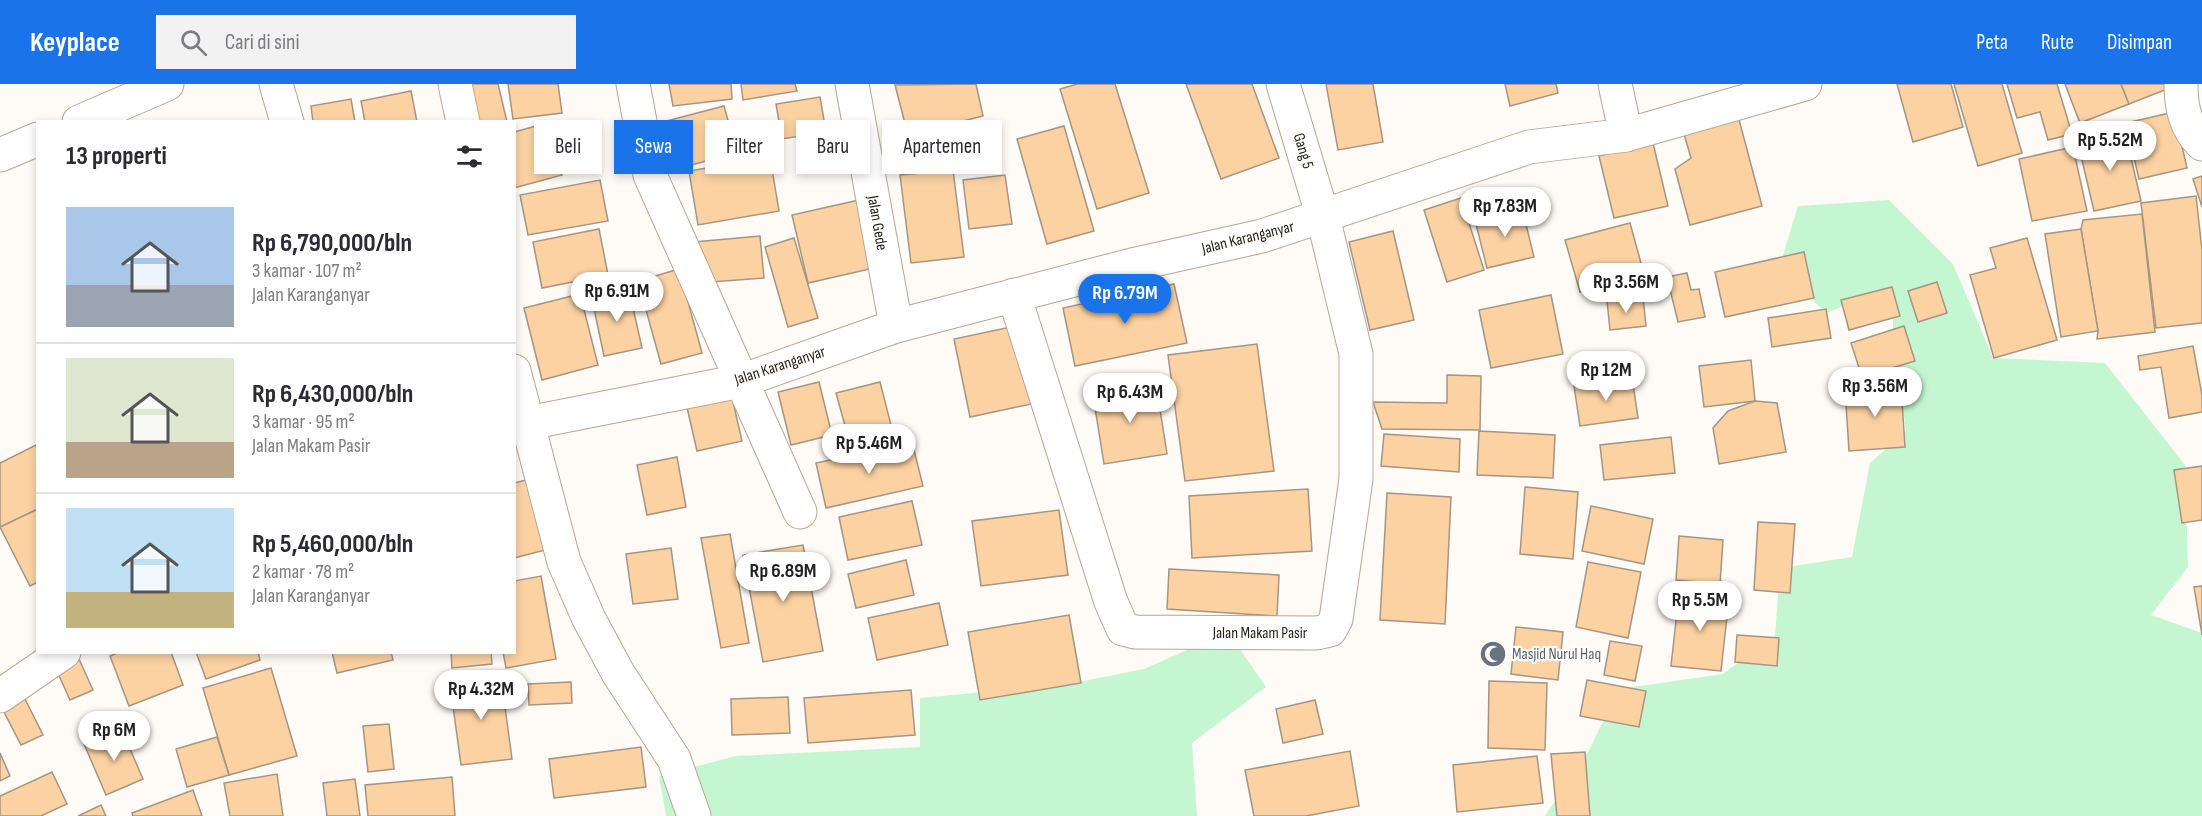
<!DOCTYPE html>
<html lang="id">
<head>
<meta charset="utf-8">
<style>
	:root { --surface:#fff; --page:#f2f2f3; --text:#2b2b33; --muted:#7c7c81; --line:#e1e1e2; --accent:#1a73e8 }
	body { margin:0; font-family:"Sofia Sans Condensed",sans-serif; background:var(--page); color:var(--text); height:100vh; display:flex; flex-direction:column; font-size:22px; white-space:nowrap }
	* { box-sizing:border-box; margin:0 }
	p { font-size:20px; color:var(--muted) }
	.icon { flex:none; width:33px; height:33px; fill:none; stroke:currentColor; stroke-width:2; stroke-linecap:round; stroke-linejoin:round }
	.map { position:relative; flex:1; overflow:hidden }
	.sheet { position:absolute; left:36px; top:36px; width:480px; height:534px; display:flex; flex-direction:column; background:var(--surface); border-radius:0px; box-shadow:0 3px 9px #0003 }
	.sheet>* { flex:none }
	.hud { position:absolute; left:534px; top:36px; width:570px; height:54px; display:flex; gap:12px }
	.price { position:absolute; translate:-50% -51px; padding:0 14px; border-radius:21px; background:#fff; color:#222; font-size:20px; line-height:39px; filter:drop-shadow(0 2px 3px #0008) }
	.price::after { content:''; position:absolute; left:50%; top:36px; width:18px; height:14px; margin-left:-9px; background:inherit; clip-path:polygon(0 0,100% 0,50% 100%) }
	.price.selected { background:var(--accent); color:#fff }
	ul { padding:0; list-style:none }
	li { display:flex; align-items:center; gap:18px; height:150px; padding:0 30px }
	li+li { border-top:2px solid var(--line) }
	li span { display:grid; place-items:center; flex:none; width:168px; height:120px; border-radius:0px; color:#555 }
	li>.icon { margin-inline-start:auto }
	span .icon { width:72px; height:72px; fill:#fffc; stroke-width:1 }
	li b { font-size:26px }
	h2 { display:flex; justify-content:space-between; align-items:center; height:72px; padding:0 30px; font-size:26px }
	.chip { padding:0 21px; border-radius:0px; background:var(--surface); box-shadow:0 3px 9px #0003; font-size:21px; line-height:54px }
	.chip.selected { background:var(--accent); color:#fff }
	header { display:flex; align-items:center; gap:36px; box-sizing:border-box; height:84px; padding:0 30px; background:var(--accent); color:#fff }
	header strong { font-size:28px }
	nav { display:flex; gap:33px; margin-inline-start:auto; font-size:21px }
	.search { width:420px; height:54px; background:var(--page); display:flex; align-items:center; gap:15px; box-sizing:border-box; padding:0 21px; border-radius:0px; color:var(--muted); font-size:22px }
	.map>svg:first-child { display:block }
</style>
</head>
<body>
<header>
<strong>Keyplace</strong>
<div class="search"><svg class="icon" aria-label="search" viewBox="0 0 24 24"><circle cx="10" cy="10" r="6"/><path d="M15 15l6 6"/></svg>Cari di sini</div>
<nav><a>Peta</a><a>Rute</a><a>Disimpan</a></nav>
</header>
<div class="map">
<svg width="2202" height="732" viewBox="0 0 2202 732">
	<rect width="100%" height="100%" fill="#fefaf6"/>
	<g fill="#c4f7d1">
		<path d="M1889 116 1953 180 1993 274 2105 279 2185 381 2188 483 2151 531 2202 549V732H1545L1588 668 1619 605 1723 590 1775 551 1780 484 1852 473 1870 379 1906 347 1893 250V202L1826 229 1779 184 1798 122Z"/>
		<path d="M1228 548 1266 603 1192 659 1197 732H666L659 692 736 672 920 663V614L1069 600 1144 585Z"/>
	</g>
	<g fill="#fcd2a2" stroke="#a59583" stroke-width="1.5">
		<path d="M465 0H498L507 38H473Z"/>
		<path d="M508 0H558L562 29 513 35Z"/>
		<path d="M669 0H731L732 15 673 22Z"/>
		<path d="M741 0H795L797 7 743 16Z"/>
		<path d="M976 0 983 32 908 51 895 1Z"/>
		<path d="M1077 0H1115L1149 109 1097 125 1060 5Z"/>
		<path d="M1186 0H1252L1279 74 1221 95Z"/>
		<path d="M1326 0H1373L1383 58 1338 66Z"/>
		<path d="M1505 0H1556L1558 9 1510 22Z"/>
		<path d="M1897 0H1951L1963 43 1913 58Z"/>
		<path d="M1954 0H2002L2022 69 1978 82Z"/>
		<path d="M2007 0H2057L2072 50 2048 56 2040 28 2017 34Z"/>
		<path d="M2065 0H2121L2129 20 2080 39Z"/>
		<path d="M2121 0H2180L2129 20Z"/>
		<path d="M411 7 417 38H365L361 17Z"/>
		<path d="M820 13 826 48 782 55 776 20Z"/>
		<path d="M351 15 355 38H313L311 22Z"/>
		<path d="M724 22 737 69 668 87 655 40Z"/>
		<path d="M1737 28 1762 122 1690 141 1675 85 1691 74 1682 43Z"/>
		<path d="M2174 28 2187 84 2139 95 2126 39Z"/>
		<path d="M547 39 562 91 514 104V48Z"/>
		<path d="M1064 42 1094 147 1047 160 1017 55Z"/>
		<path d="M2125 48 2141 117 2094 127 2078 59Z"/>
		<path d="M1653 59 1668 122 1614 134 1599 72Z"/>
		<path d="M2073 63 2087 127 2032 137 2019 75Z"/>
		<path d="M770 73 779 127 698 141 689 87Z"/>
		<path d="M953 86 964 173 911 179 900 91Z"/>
		<path d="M1005 91 1012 140 969 145 963 96Z"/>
		<path d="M2202 92V123L2193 95Z"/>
		<path d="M600 96 608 137 528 151 520 111Z"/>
		<path d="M2196 112 2202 166V239L2156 244 2141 119Z"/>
		<path d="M868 114 883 182 808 199 792 131Z"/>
		<path d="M1461 114 1484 186 1447 198 1424 126Z"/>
		<path d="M1522 124 1534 173 1487 184 1475 136Z"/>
		<path d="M2142 130 2155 248 2097 255 2098 247 2081 145 2083 136Z"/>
		<path d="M1630 139 1644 190 1580 208 1565 156Z"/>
		<path d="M599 145 608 191 542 204 533 158Z"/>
		<path d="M2081 145 2098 247 2061 253 2045 150Z"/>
		<path d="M1393 147 1414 236 1370 246 1349 158Z"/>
		<path d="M760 152 764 194 698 199 694 158Z"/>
		<path d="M794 154 818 234 788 243 765 163Z"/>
		<path d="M2027 154 2057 256 1994 274 1970 191 1996 184 1990 164Z"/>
		<path d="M1804 168 1814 214 1725 233 1715 188Z"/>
		<path d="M679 185 702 269 661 280 638 197Z"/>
		<path d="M1687 189 1691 206 1699 205 1705 233 1678 238 1667 193Z"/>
		<path d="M1937 198 1947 229 1918 238 1908 207Z"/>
		<path d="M1174 200 1187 259 1075 282 1063 224Z"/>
		<path d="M1892 203 1900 232 1849 246 1841 216Z"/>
		<path d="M629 206 642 264 604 272 592 215Z"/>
		<path d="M580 210 598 281 542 296 524 224Z"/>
		<path d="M1551 211 1563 270 1491 284 1479 226Z"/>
		<path d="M1643 213 1646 242 1610 246 1607 217Z"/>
		<path d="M1826 225 1831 254 1772 263 1768 234Z"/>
		<path d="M1020 241 1036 319 970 333 954 255Z"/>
		<path d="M1904 242 1915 277 1862 293 1851 259Z"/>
		<path d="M1257 260 1274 387 1185 397 1168 271Z"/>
		<path d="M2193 262 2202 311V328L2169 334 2161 283 2140 286 2138 272Z"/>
		<path d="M1751 276 1755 317 1704 323 1699 282Z"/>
		<path d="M1447 291 1481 292 1480 346 1382 345 1373 318 1447 319Z"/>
		<path d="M1632 293 1638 334 1580 342 1574 302Z"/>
		<path d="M819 298 832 351 791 361 778 308Z"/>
		<path d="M880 298 892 345 849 356 836 309Z"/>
		<path d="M1156 300 1167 370 1104 380 1093 311Z"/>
		<path d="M1901 301 1905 363 1849 367 1845 305Z"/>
		<path d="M731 309 742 357 697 367 686 319Z"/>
		<path d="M1755 317 1777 319 1786 368 1719 380 1713 344 1728 327Z"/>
		<path d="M1479 347 1555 351 1553 394 1477 391Z"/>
		<path d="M1384 350 1460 355 1459 388 1381 382Z"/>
		<path d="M1671 353 1675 389 1604 396 1600 361Z"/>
		<path d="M912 358 923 402 826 424 816 379Z"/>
		<path d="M38 360V425L0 443V379Z"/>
		<path d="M677 373 686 423 647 431 637 381Z"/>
		<path d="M2202 382V436L2182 439 2174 386Z"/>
		<path d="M530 395 549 465 514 474V399Z"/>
		<path d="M1525 403 1578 408 1573 475 1520 470Z"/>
		<path d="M1308 405 1312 467 1192 474 1189 412Z"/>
		<path d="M1387 409 1451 413 1445 540 1380 536Z"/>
		<path d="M912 417 922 461 848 476 839 433Z"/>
		<path d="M1591 422 1653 435 1644 480 1582 467Z"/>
		<path d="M38 425V498L30 502 0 443Z"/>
		<path d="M1059 426 1068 491 981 502 972 437Z"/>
		<path d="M1758 438 1795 440 1790 509 1754 506Z"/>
		<path d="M730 450 749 559 721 564 701 454Z"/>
		<path d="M1679 452 1723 456 1720 500 1676 496Z"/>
		<path d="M803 461 823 567 763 578 743 471Z"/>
		<path d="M671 464 678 515 633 520 626 470Z"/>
		<path d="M906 476 914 511 856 524 848 490Z"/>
		<path d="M1588 478 1641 488 1628 554 1576 543Z"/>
		<path d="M1169 485 1279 491 1277 532 1167 525Z"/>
		<path d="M541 492 556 575 506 584 503 568H514V497Z"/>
		<path d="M2202 502V551L2194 503Z"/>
		<path d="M1679 510 1729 514 1721 587 1671 582Z"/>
		<path d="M939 519 948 561 877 576 868 534Z"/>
		<path d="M1069 531 1081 599 980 616 968 548Z"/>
		<path d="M1516 543 1563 548 1558 596 1511 590Z"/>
		<path d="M1737 551 1779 554 1777 582 1735 578Z"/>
		<path d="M1610 557 1642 562 1635 597 1604 591Z"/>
		<path d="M120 568H171L183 601 129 622 110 572Z"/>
		<path d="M196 568H258L260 576 206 595Z"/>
		<path d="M332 568H391L393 576 337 589Z"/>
		<path d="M451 568H491L492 580 452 584Z"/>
		<path d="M79 575 93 606 70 616 56 585Z"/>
		<path d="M271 584 297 672 229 691 203 604Z"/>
		<path d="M501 593 512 675 461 681 450 600Z"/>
		<path d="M1587 596 1646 607 1639 643 1580 632Z"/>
		<path d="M1489 597 1547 599 1545 666 1488 664Z"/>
		<path d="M571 598 572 619 529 621 528 600Z"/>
		<path d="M911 606 915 651 808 659 804 614Z"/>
		<path d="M24 613 43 651 21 661 2 624Z"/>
		<path d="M788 613 790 649 732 651 731 615Z"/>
		<path d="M1315 616 1323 650 1283 659 1276 625Z"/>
		<path d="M389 640 394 685 368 688 363 642Z"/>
		<path d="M121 644 143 695 106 711 84 660Z"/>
		<path d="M217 653 229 691 187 703 176 665Z"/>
		<path d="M641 663 646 703 554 714 549 675Z"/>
		<path d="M1350 667 1359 722 1306 732H1254L1245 686Z"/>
		<path d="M1585 668 1590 732H1557L1551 670Z"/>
		<path d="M0 669 10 692 0 697Z"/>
		<path d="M1537 672 1543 719 1457 728 1453 681Z"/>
		<path d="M52 688 67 720 41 732H0V712Z"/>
		<path d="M277 690 283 732H230L224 699Z"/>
		<path d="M452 693 455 732H368L365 701Z"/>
		<path d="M355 695 360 732H327L323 699Z"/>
		<path d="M193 706 202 732H133L132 729Z"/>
		<path d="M101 721 106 732H78Z"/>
	</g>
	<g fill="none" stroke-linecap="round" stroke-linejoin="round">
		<defs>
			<g id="minor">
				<path d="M276 0 287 38"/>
				<path d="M455 0 463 38"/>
				<path d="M633 0 650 91 800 428"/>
				<path d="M852 0 896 242"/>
				<path d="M1615 0 1626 51"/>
				<path d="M2181 0C2181 23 2185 43 2202 60"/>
				<path d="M79 38 167 0"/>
				<path d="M0 71 38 55"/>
				<path d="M1014 211 1111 518 1123 545 1135 548 1317 549 1330 546 1336 535 1356 395V270L1323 133 1283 0"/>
				<path d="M514 287 564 478 589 535 618 589 674 675 694 732"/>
				<path d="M514 344 528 339 741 297 896 242 1136 180 1262 152 1529 63 1626 51 1805 0"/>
				<path d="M0 612 64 568"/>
			</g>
		</defs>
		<use href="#minor" stroke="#b7a795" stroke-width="35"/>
		<use href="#minor" stroke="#fff" stroke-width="33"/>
	</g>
	<defs>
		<symbol id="mosque-disc" viewBox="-11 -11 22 22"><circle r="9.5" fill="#6b7280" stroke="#fff"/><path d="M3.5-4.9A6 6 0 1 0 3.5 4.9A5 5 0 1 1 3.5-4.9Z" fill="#fff"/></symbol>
	</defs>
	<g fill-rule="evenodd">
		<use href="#mosque-disc" x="1478" y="555" width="30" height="30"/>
	</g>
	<g text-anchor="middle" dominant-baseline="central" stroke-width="4.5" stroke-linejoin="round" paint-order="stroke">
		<g font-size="16" fill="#251f18" stroke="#fff">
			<text transform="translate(1303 67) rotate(73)">Gang 5</text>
			<text transform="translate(877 139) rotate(80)">Jalan Gede</text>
			<text transform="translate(1248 154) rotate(-14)">Jalan Karanganyar</text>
			<text transform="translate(780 282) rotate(-18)">Jalan Karanganyar</text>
			<text x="1260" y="549">Jalan Makam Pasir</text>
		</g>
		<g font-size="16" fill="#5b616d" stroke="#fff" text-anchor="start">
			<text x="1512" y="570">Masjid Nurul Haq</text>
		</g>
	</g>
</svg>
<b class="price" style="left:2110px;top:88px">Rp 5.52M</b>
<b class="price" style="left:1505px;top:154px">Rp 7.83M</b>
<b class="price" style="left:1626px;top:230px">Rp 3.56M</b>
<b class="price" style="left:617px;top:239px">Rp 6.91M</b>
<b class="price selected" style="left:1125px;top:241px">Rp 6.79M</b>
<b class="price" style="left:1606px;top:318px">Rp 12M</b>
<b class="price" style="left:1875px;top:334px">Rp 3.56M</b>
<b class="price" style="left:1130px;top:340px">Rp 6.43M</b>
<b class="price" style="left:869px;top:391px">Rp 5.46M</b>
<b class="price" style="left:783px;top:519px">Rp 6.89M</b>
<b class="price" style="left:1700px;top:548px">Rp 5.5M</b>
<b class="price" style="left:481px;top:637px">Rp 4.32M</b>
<b class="price" style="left:114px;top:678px">Rp 6M</b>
<div class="hud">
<a class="chip">Beli</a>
<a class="chip selected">Sewa</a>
<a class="chip">Filter</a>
<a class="chip">Baru</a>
<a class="chip">Apartemen</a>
</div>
<section class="sheet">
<h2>13 properti<svg class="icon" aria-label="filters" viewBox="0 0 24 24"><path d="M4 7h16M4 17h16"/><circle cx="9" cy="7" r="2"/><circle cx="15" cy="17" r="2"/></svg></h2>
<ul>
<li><span style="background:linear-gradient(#a9c7e8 65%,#9aa5b1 0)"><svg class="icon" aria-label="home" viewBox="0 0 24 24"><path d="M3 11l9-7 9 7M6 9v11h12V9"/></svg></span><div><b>Rp 6,790,000/bln</b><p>3 kamar · 107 m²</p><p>Jalan Karanganyar</p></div></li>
<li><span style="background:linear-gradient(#dfe7d0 70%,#b9a48a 0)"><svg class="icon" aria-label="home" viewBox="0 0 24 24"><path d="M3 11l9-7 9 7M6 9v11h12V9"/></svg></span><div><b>Rp 6,430,000/bln</b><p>3 kamar · 95 m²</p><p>Jalan Makam Pasir</p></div></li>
<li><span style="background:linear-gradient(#bfe0f5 70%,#c2b280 0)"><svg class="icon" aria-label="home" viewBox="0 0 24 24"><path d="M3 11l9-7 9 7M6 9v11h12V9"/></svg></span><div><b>Rp 5,460,000/bln</b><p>2 kamar · 78 m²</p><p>Jalan Karanganyar</p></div></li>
</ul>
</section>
</div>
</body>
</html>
